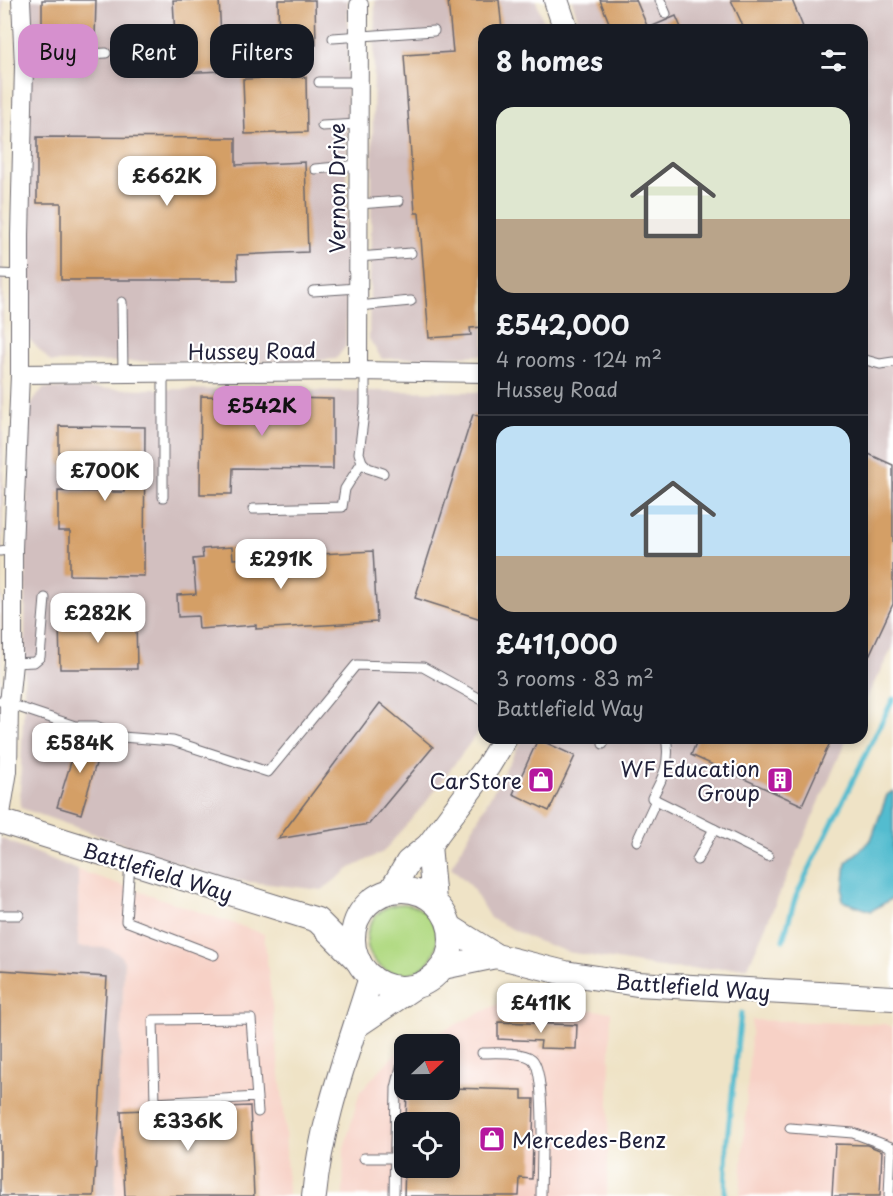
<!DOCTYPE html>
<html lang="en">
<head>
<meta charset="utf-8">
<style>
	:root { --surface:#171b24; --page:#20242c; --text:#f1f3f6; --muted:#9ea1a6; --line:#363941; --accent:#d690ce }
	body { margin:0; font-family:"Playpen Sans",sans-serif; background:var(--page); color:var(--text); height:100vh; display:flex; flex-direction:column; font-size:22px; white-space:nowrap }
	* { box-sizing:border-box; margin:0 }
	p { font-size:20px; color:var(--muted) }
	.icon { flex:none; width:33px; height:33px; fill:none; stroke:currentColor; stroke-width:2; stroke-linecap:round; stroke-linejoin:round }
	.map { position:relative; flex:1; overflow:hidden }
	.side { position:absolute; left:478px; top:24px; width:390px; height:720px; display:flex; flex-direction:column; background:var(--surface); border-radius:18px; box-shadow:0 3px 9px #0003 }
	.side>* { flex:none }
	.guide { position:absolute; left:18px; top:24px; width:370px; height:54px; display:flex; gap:12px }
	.needle { width:39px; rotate:68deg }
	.fabs { position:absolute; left:394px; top:1034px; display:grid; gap:12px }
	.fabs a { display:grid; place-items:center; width:66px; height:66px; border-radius:12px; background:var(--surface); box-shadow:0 3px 9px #0003; font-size:30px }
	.price { position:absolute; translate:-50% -51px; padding:0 14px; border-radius:12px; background:#fff; color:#222; font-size:20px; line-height:39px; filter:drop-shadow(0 2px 3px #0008) }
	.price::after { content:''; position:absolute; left:50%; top:36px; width:18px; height:14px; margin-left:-9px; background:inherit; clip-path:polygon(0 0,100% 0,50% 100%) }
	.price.current { background:var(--accent); color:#111 }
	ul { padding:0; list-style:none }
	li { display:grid; align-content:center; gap:12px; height:318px; padding:0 18px }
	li+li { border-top:2px solid var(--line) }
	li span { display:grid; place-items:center; height:186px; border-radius:18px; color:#555 }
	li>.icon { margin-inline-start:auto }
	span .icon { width:108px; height:108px; fill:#fffc; stroke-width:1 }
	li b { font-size:26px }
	h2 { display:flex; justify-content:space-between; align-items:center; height:72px; padding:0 18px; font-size:26px }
	.chip { padding:0 21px; border-radius:18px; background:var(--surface); box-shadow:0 3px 9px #0003; font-size:21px; line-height:54px }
	.chip.current { background:var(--accent); color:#111 }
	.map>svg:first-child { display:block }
</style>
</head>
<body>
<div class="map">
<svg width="893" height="1196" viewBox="0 0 893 1196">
	<rect width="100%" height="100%" fill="#fff"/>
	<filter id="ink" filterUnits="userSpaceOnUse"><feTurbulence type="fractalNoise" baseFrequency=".0167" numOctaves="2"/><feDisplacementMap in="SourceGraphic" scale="12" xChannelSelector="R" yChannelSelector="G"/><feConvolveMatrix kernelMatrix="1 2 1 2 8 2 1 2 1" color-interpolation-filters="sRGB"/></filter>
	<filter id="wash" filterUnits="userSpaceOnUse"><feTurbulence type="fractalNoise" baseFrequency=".008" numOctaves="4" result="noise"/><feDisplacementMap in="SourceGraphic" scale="24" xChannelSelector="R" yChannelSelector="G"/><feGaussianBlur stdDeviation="1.35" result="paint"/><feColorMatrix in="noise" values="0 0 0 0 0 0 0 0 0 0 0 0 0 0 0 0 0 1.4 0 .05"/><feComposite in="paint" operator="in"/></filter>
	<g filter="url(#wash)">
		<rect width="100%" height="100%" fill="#efe3c6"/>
		<g fill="#f7d1c6" fill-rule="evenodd">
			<path d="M78 870 264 934 284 1110 288 1196H115L124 961 78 947Z"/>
			<path d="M507 1000 611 1012 607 1196H343L344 1149 360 1091 395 1054 405 1049V1089H450V1044H415ZM405 1122H450V1167H405Z"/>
			<path d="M752 1020 885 1024 893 1027V1196H740Z"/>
		</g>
		<g fill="#d2bfbf">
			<path d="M0 0H3V488L0 761Z"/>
			<path d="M30 0H348L346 346 336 359 305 361 51 362 27 337Z"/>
			<path d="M375 0H536L546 30H484V355L382 359 369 339Z"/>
			<path d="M572 0H893V647L863 704 862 30H581Z"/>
			<path d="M43 388 484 392V724L427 801 383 852 351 868 322 890 223 879 21 808 20 788 24 696 28 409Z"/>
			<path d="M523 738H847L748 967 691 969 664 968 568 952 532 939 490 918 471 886 451 867Z"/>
			<path d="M0 838 78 870V947L107 948 119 954 124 961 115 1196H0Z"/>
		</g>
		<circle fill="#b2da84" stroke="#6a7e60" stroke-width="1.5" cx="402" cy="939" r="35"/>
		<path fill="#52bccf" stroke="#3a6f85" stroke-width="1.5" d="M893 791V898L871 911 842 901 846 863 871 840 887 795Z"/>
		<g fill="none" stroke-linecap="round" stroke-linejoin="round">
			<g stroke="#52bccf" stroke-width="5">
				<path d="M783 940 796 896 893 699"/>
				<path d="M725 1196 727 1140 741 1013"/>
			</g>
		</g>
		<g id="blocks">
			<g fill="#d49f66">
				<path d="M42 0H96L95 38H42Z"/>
				<path d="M173 0H219L223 71 177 73Z"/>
				<path d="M278 0H315L316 45 279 46Z"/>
				<path d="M464 0H499L502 30H484V327L470 328 471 335 429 338 419 213H415L404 55 453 52 448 1Z"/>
				<path d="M600 0H636L648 28 676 16 682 30H612Z"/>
				<path d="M731 0H792L803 27 796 30H745Z"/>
				<path d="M306 77 307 132 245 134 243 79Z"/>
				<path d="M37 137 236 138V165L305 162 308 252 237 255 238 280H61V203H37Z"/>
				<path d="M201 396 333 399V469L233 468 232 494H200Z"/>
				<path d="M473 414 484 418V620L415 598Z"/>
				<path d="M59 426 145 427 144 576 70 575V531H58V491L124 492V465H59Z"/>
				<path d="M862 451 893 465V604L862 671Z"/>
				<path d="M232 547 233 559 373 551 377 622 256 629V625L199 629 198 616 178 617 177 595 196 594 193 559 203 558 202 549Z"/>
				<path d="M136 618 137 669H60L59 619Z"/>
				<path d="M380 703 433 747 369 824 278 839Z"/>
				<path d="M80 733 103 740 81 814 57 807Z"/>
				<path d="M698 738H832L802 805 691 755Z"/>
				<path d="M538 739 575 756 549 811 513 794Z"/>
				<path d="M0 970 107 977 94 1196H0Z"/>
				<path d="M498 1022 577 1025 576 1049 540 1048 541 1041 498 1039Z"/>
				<path d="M450 1088 522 1090V1099H534L532 1179 520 1178 519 1196H404L405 1167H450V1122H406L407 1089Z"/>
				<path d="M250 1106 254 1196H125L121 1111Z"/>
				<path d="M835 1144 867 1145 882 1151 880 1196H832Z"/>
			</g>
		</g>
	</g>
	<g filter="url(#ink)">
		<use href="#blocks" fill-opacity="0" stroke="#6a666c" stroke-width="1.5"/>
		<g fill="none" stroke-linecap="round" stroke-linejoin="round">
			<defs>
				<g id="service">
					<path d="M660 0 666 14"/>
					<path d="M333 38 434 31"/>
					<path d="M23 58 106 53"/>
					<path d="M319 82H359"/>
					<path d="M322 126 359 124"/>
					<path d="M315 169 359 165"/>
					<path d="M359 204 399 201"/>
					<path d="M358 257 411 253"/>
					<path d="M0 274 20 275"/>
					<path d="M313 291 358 288"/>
					<path d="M122 302 123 373"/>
					<path d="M358 306 411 301"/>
					<path d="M862 359 880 364 893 362"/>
					<path d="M365 371V405L359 453 362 462 368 468 383 473"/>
					<path d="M163 373V497"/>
					<path d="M253 509 342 507 345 489 362 462"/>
					<path d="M0 551 13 549"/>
					<path d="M13 663 34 662 40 657 45 598"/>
					<path d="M0 701 75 726H96L122 737 173 741 268 772 356 665 423 667 484 701"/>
					<path d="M666 738C671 762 663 778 652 798L768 856"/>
					<path d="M603 744 606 738"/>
					<path d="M637 841 656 800"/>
					<path d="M697 860 714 829"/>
					<path d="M130 862 126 921 214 955"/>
					<path d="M0 915H19"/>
					<path d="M482 1053C493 1053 523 1051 532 1059 547 1071 541 1173 541 1196"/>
					<path d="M257 1097 155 1103 153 1020 251 1019 258 1112"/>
					<path d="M790 1128 853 1133 891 1147 889 1196"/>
					<path d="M364 1158H394"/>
					<path d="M394 1196 396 1088 401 1067 405 1065"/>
				</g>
				<g id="minor">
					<path d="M358 371 359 5"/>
					<path d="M20 374 358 371 484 373"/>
					<path d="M0 820 8 771 9 704 13 663V549L20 374V235L24 66 21 0"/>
				</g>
				<g id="tertiary">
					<path d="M556 0 566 30"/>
					<path d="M0 821 317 920 359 962"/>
					<path d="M429 845 434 901"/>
					<circle cx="402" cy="939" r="49"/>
					<path d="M391 891 408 862 429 845 488 766 505 738"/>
					<path d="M450 927 496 956 565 973 637 984 893 998"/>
					<path d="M443 967 496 956"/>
					<path d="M356 1026 414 987"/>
					<path d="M314 1196C321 1120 349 1049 371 977"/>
				</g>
			</defs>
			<use href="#service" stroke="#6a666c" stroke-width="11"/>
			<use href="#minor" stroke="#6a666c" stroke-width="20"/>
			<use href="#tertiary" stroke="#6a666c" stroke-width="26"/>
			<use href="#service" stroke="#fff" stroke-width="9"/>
			<use href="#minor" stroke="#fff" stroke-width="18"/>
			<use href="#tertiary" stroke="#fff" stroke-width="24"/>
		</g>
	</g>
	<defs>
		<symbol id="shop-square" viewBox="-11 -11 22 22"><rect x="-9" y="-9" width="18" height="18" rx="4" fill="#b5179e" stroke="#fff"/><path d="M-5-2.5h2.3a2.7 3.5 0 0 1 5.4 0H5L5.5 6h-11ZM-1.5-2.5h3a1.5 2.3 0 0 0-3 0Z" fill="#fff"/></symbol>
		<symbol id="building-square" viewBox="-11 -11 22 22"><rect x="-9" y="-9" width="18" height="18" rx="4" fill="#b5179e" stroke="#fff"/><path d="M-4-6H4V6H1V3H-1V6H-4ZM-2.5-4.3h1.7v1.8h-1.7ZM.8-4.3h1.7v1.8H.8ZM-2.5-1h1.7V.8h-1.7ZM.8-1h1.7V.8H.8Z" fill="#fff"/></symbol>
	</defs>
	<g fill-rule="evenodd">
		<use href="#shop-square" x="526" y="765" width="30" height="30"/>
		<use href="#building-square" x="765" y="765" width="30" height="30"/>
		<use href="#shop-square" x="477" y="1124" width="30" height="30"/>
	</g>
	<g text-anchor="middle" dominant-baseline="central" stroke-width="4.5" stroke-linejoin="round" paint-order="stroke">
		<g font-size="21" fill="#22223b" stroke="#fff">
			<text transform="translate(336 188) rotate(-90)">Vernon Drive</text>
			<text transform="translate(252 350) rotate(-1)">Hussey Road</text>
			<text transform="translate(158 871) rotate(17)">Battlefield Way</text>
			<text transform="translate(693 986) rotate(4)">Battlefield Way</text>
		</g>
		<g font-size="21" fill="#22223b" stroke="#fff" text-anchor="end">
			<text x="760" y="768">WF Education<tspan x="760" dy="24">Group</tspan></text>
			<text x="522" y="780">CarStore</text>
			<text x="512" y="1139" text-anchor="start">Mercedes-Benz</text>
		</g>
	</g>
</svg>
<div class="fabs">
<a><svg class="needle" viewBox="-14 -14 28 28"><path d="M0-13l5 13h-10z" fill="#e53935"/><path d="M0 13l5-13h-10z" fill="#9ea1a6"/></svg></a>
<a><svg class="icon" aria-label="locate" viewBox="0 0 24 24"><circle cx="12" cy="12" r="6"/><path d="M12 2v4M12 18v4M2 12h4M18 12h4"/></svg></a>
</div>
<b class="price" style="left:167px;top:207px">£662K</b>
<b class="price current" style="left:262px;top:437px">£542K</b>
<b class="price" style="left:105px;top:502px">£700K</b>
<b class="price" style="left:281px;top:590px">£291K</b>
<b class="price" style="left:98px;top:644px">£282K</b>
<b class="price" style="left:80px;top:774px">£584K</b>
<b class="price" style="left:541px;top:1034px">£411K</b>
<b class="price" style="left:188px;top:1152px">£336K</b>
<div class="guide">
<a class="chip current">Buy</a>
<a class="chip">Rent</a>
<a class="chip">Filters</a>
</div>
<section class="side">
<h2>8 homes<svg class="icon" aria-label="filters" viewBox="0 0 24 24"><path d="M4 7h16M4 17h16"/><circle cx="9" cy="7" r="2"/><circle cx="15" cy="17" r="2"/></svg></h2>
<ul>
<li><span style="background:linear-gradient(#dfe7d0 60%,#b9a48a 0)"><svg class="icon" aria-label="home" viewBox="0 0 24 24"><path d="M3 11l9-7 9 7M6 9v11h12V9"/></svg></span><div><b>£542,000</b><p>4 rooms · 124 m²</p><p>Hussey Road</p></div></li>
<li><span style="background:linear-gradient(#bfe0f5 70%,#b9a48a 0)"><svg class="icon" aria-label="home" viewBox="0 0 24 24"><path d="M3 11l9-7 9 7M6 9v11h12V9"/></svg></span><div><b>£411,000</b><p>3 rooms · 83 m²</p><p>Battlefield Way</p></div></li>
</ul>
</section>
</div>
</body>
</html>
